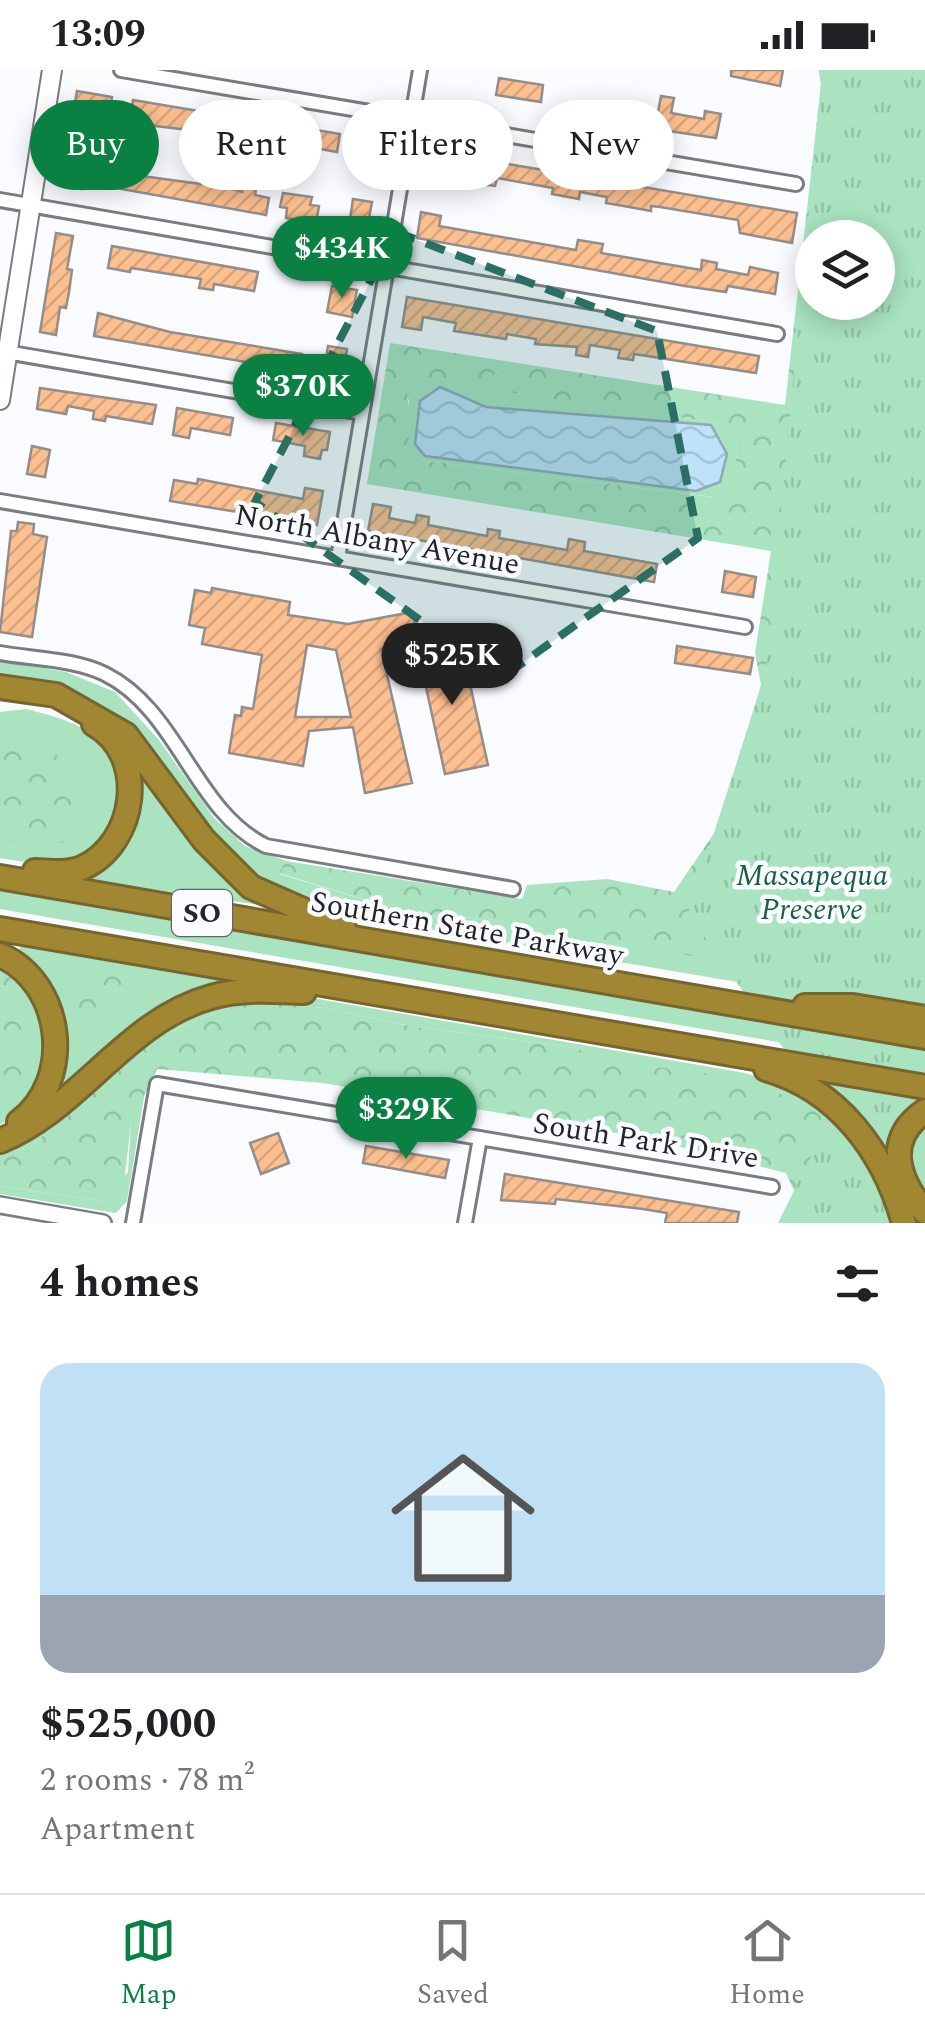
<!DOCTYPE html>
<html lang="en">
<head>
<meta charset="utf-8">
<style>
	:root { --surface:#fff; --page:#f2f2f2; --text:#202124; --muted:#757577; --line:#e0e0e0; --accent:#0b8043 }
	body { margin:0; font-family:Spectral,serif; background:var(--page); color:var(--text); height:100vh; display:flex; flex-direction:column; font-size:38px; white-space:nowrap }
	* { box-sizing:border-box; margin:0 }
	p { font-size:32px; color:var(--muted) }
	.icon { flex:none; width:55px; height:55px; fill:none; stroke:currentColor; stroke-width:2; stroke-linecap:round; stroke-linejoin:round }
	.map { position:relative; height:1153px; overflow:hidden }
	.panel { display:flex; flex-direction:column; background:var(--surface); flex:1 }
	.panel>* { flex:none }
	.banner { position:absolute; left:30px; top:30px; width:865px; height:90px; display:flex; gap:20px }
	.tools { position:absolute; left:795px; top:150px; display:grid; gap:20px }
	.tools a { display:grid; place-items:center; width:100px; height:100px; border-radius:50%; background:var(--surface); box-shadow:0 5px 25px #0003; font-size:50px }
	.price { position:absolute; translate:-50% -85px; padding:0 22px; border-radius:35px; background:var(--accent); color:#fff; font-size:32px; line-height:65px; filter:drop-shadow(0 2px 5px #0008) }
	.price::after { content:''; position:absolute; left:50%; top:60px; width:30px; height:22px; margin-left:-15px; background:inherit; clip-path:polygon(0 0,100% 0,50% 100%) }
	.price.active { background:#222; color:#fff }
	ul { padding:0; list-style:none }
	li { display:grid; align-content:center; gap:20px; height:530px; padding:0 40px }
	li+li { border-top:2px solid var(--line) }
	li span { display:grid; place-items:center; height:310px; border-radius:30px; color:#555 }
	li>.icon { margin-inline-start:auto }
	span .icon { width:180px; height:180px; fill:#fffc; stroke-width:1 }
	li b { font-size:42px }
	h2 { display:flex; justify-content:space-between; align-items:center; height:120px; padding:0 40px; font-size:42px }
	.pill { padding:0 35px; border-radius:45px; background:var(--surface); box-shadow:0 5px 25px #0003; font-size:35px; line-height:90px }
	.pill.active { background:var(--accent); color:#fff }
	.status { display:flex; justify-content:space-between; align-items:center; height:70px; padding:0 50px; background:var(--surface); direction:ltr }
	.status svg { height:28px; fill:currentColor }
	.tabs { display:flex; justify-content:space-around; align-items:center; height:140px; border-top:2px solid var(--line); background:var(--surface); font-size:28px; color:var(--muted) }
	.tabs a { display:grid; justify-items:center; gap:5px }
	.tabs .active { color:var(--accent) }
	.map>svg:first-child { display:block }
</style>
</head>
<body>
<div class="status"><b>13:09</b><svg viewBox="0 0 49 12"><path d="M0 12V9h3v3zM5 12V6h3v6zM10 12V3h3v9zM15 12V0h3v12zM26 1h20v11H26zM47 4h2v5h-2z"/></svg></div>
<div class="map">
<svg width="925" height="1153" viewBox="0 0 925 1153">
	<defs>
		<pattern id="forest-crowns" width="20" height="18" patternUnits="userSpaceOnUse" patternTransform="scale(2.5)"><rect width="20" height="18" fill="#a9e3c0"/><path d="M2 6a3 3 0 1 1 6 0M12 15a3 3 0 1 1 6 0" fill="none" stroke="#91c3a5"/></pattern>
		<pattern id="park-tufts" width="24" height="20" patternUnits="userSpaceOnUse" patternTransform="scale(2.5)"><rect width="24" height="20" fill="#a9e3c0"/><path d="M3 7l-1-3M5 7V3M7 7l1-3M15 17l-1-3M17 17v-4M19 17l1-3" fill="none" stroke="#91c3a5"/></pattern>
		<pattern id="water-waves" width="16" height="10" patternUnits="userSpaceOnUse" patternTransform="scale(2.5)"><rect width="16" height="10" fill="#bee2f7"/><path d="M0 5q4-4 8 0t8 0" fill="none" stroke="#a3c2d4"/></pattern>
		<pattern id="building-hatch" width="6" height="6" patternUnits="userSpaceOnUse" patternTransform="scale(2.5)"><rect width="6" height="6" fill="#fcbf8f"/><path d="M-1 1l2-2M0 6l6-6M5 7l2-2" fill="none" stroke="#d8a47b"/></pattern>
	</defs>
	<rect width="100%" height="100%" fill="#f9fbff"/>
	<g fill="#a9e3c0">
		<path d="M397 290 430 310 496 302 504 306 509 322 718 353C752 365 734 409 714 427L426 391 411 384 405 363 409 331Z"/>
		<path d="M0 590 66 602 115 622 159 670 214 748 245 776 286 791 280 804 411 844 488 849 681 881 835 912 925 944 362 848C306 832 249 811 211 764 179 723 154 670 110 640 78 619 36 615 0 609Z"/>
		<path d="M26 639C57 647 85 654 109 677 137 704 127 767 91 783 61 797 31 794 0 788V642Z"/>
		<path d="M128 679 259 829V835L76 808 112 784Z"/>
		<path d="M0 817 925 975V997L0 839Z"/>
		<path d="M21 875 232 910 234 914 65 1023 57 1019 66 1005 60 1001 45 912 18 883Z"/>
		<path d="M0 886 46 945 49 993 30 1033 0 1055Z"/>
		<path d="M289 924 745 1003 782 1015 849 1059 647 996 559 975 415 957 324 938 247 931 154 968 30 1077 0 1084 22 1073 184 943 239 926Z"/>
		<path d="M146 1015 127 1131 116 1143 0 1124V1116L101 1131 128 1102 131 1053Z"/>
	</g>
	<g fill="url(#forest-crowns)" fill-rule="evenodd">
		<path d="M819 0H925L835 912 488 849 411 844 279 803 286 791 522 829 527 815 607 809 674 822 717 759 761 615 755 583 771 481 367 414 390 273 785 335 821 14ZM812 168H878V232H812ZM399 292 429 310 489 313 496 302 504 306 508 322 718 353C752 366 734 409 713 427L426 391 411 384C403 353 415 321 399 292Z"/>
		<path d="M0 661C54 663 107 723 65 772L28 775 0 769Z"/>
		<path d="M93 895 121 910 128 922C121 945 105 960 81 960L72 943 71 896Z"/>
		<path d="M0 901 10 906 21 955 23 1005 0 1025Z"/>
		<path d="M247 931 324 938 415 957 559 975 648 996 752 1010 813 1040 854 1072 796 1125 786 1103 640 1067 323 1013 157 999 131 1053 123 1122 101 1131 0 1116V1084L30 1077 154 968Z"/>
	</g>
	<path fill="url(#park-tufts)" fill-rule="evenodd" d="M819 0H925V1153H778L831 1046 688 843 766 602 821 14ZM812 168H878V232H812Z"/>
	<path fill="url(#water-waves)" stroke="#90a9b9" stroke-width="2.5" d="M440 317 486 337 711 355 727 384 720 412 696 421 425 386 415 374 420 331Z"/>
	<g fill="url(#building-hatch)" stroke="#938e8b" stroke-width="2.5" fill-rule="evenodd">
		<path d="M731 0H783L780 16 731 6Z"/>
		<path d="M499 8 543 15 541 32 496 25Z"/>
		<path d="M77 21 112 27 109 46 99 45 96 83 128 95 127 104 201 114V110L242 122 244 111 257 114 255 125 269 128 266 145 116 118V114L84 108 82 119 63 116 72 67 80 68 84 41 74 39Z"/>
		<path d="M661 26 674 28 671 43 704 49 705 41 721 44 716 68 655 59Z"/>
		<path d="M133 30 252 50 249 67 129 53Z"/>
		<path d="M604 34 636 39 633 57 601 51Z"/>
		<path d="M274 53 340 64 337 82 293 74 270 76Z"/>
		<path d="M361 70 382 73 377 99 356 95Z"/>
		<path d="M432 81 797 143 792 173 740 163 738 150 660 137 651 136V141L635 138 606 133 607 127 580 122 579 129 552 124 553 118 497 108 495 116 427 108Z"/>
		<path d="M283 123 312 127 310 135 319 136 316 153 286 148 287 138 280 137Z"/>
		<path d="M353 129 372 132 367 159 349 156Z"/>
		<path d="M421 142 441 146 439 156 576 180 578 170 603 174 601 183 701 200 702 190 717 193 716 199 748 205 750 197 778 203 775 224 728 216 726 222 685 216 417 168Z"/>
		<path d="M56 163 73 166 67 199 72 200 69 222 66 238 60 237 56 265 40 262Z"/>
		<path d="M112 176 258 202 254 221 214 214 213 220 199 218 201 209 131 198 130 202 108 198Z"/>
		<path d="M332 216 357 220 352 247 327 242Z"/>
		<path d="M407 227 759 286 756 303 634 284 633 290 618 288 620 280 590 275 588 287 576 285 577 277 535 274 536 269 507 264 506 269 454 261 456 253 423 247 421 260 402 257Z"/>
		<path d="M98 243 170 262 302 284 299 301 94 266Z"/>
		<path d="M328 276 347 279 342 306 324 303Z"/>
		<path d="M40 318 156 335 152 354 106 346 105 351 93 349 94 341 68 336 66 344 37 339Z"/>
		<path d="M177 338 233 348 230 365 191 358 189 368 173 365Z"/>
		<path d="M276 353 330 362 327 380H322L320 389 304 386 305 376 273 370Z"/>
		<path d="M32 376 50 380 45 407 27 404Z"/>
		<path d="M198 409 303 429 305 418 323 421 317 455 170 431 174 410 197 414Z"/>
		<path d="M373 434 391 437 389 448 415 453 417 445 429 447 428 455 487 466 488 459 500 461 499 468 567 480 569 469 585 472 584 481 657 494 654 512 368 461Z"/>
		<path d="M18 452 34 454 33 464 47 467 32 567 0 562 11 461H17Z"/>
		<path d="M725 501 756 507 753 527 722 522Z"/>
		<path d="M212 518 290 532 288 545 348 554 412 542 419 571 381 579 412 713 365 723 353 657 309 661 303 696 229 683 235 645 241 646 242 637 253 639 262 585 202 574 205 558 189 555 195 520 211 523ZM307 575 336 580 351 647H295Z"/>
		<path d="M461 574 488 695 445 704 424 608 419 609 414 584Z"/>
		<path d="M677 576 753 588 750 604 675 593Z"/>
		<path d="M278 1063 289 1093 261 1104 250 1073Z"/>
		<path d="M366 1076 449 1090 445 1108 363 1093Z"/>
		<path d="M505 1104 739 1142 737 1153H665L667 1143 643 1139 556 1129 555 1134 501 1130Z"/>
	</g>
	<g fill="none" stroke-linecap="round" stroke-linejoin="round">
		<defs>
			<g id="minor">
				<path d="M121 0 796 114"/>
				<path d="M0 130 777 264"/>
				<path d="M0 281 362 343"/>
				<path d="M0 431 745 557"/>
				<path d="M338 488 420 0"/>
				<path d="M0 583C33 589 75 589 105 604 178 640 194 741 266 776L513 819"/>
				<path d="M133 1153 157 1014 772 1117"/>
				<path d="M465 1153 480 1068"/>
			</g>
			<path id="tertiary" d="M0 1135 103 1153"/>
			<path id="secondary" d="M0 330 52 0"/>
			<g id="motorway">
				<path d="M0 617 56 625 126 665 204 770 251 817 344 858"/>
				<path d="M35 801C50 802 67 804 82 798 137 774 149 685 94 654"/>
				<path d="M0 807 925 967"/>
				<path d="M0 859 925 1017"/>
				<path d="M0 885C64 913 75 1010 19 1052"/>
				<path d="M805 936H853L925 948"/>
				<path d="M766 999C839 1020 884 1082 904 1153"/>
				<path d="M925 1041C884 1069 897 1109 925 1142"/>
				<path d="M0 1071C81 1038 125 951 211 927 241 918 273 921 304 922"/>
			</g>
		</defs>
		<use href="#minor" stroke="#797c80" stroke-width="18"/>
		<use href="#tertiary" stroke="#797c80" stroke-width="20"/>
		<use href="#secondary" stroke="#797c80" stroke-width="22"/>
		<use href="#motorway" stroke="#76652e" stroke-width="28"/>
		<use href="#minor" stroke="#fff" stroke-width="12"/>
		<use href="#tertiary" stroke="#fff" stroke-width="15"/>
		<use href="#secondary" stroke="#fff" stroke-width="18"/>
		<use href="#motorway" stroke="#a28732" stroke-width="22"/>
	</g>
	<path fill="#2a6f63" fill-opacity="0.2" stroke="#2a6f63" stroke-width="8" stroke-dasharray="20 12" stroke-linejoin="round" d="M396 162 657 261 698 468 501 608 255 432Z"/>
	<g text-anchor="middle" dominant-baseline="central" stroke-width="9" stroke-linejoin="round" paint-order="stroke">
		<rect fill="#f9fbff" stroke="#646568" stroke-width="2.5" x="172" y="820" width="60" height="46" rx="8"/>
		<g font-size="28" font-weight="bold" fill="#242527">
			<text x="202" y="843">SO</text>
		</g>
		<g font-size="30" fill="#242527" stroke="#f9fbff">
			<text transform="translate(377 470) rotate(10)">North Albany Avenue</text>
			<text transform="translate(467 859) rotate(10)">Southern State Parkway</text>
			<text transform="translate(646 1071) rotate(9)">South Park Drive</text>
		</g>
		<g font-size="30" font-style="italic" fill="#1a603e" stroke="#f9fbff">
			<text x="812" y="806">Massapequa<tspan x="812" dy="34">Preserve</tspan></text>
		</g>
	</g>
</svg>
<div class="tools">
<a><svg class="icon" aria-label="layers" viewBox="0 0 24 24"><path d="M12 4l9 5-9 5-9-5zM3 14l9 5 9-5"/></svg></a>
</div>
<b class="price" style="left:342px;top:231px">$434K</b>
<b class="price" style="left:303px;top:369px">$370K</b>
<b class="price active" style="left:452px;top:638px">$525K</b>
<b class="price" style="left:406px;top:1092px">$329K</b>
<div class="banner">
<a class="pill active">Buy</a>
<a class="pill">Rent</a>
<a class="pill">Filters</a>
<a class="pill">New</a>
</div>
</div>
<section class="panel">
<h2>4 homes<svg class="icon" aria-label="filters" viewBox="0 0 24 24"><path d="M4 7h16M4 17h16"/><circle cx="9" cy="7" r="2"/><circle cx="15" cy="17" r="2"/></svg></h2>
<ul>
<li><span style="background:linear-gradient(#bfe0f5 75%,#9aa5b1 0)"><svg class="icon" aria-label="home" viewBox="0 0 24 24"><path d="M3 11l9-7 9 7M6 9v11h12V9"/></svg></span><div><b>$525,000</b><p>2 rooms · 78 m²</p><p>Apartment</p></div></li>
</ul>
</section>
<nav class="tabs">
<a class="active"><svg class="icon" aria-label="map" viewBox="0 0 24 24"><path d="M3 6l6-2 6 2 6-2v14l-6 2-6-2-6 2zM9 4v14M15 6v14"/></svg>Map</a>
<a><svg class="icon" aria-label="saved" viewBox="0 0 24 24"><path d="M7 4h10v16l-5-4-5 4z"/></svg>Saved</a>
<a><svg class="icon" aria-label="home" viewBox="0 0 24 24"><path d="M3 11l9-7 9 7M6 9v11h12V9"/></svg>Home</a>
</nav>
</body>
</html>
